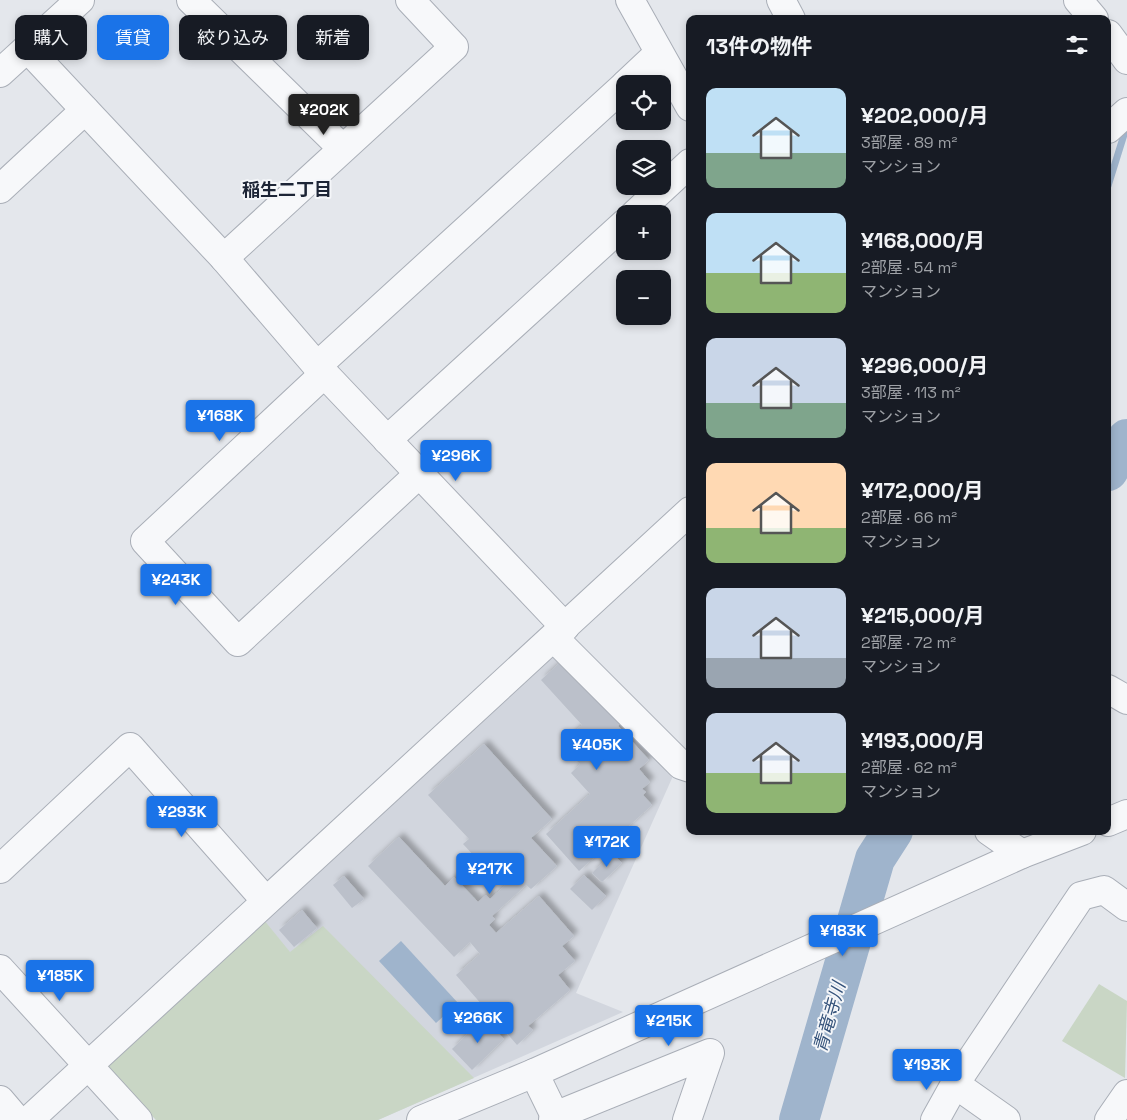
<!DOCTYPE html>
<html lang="ja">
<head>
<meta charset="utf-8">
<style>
	:root { --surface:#171b24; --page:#20242c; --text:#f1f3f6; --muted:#9ea1a6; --accent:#1a73e8 }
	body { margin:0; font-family:"Space Grotesk","Noto Sans JP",sans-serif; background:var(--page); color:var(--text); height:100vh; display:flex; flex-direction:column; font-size:19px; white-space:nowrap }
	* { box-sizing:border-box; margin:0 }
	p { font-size:16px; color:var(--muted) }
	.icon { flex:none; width:28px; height:28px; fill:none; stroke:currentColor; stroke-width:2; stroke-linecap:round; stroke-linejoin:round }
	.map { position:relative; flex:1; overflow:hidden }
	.side { position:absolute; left:686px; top:15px; width:425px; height:820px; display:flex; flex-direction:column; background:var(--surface); border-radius:10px; box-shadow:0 2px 8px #0003 }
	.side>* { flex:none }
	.banner { position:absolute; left:15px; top:15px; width:475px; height:45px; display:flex; gap:10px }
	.fabs { position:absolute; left:616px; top:75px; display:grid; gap:10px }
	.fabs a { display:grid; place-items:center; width:55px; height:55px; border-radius:10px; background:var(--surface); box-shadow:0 2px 8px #0003; font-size:25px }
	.price { position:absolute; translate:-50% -42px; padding:0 11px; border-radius:5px; background:var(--accent); color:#fff; font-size:16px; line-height:32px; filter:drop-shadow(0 1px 2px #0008) }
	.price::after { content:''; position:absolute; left:50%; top:30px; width:15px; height:11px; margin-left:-8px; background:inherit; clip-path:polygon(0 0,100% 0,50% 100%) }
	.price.current { background:#222; color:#fff }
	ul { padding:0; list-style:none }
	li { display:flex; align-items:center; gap:15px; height:125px; padding:0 20px }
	li span { display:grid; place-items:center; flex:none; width:140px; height:100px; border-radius:10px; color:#555 }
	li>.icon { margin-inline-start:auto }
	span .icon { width:60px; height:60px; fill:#fffc; stroke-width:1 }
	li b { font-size:21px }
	h2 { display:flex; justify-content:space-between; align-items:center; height:60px; padding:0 20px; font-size:21px }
	.pill { padding:0 18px; border-radius:10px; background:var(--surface); box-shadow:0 2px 8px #0003; font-size:18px; line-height:45px }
	.pill.current { background:var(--accent); color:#fff }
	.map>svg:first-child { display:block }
</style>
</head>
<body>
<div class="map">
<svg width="1127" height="1120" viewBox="0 0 1127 1120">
	<defs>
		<filter id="shadow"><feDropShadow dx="4.5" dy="-4.5" stdDeviation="2.5" flood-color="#0004"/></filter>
	</defs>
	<rect width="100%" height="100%" fill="#e4e7ec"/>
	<path fill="#d2d6de" d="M559 648 673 776 576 993 623 1012 378 1120H156L106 1066Z"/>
	<g fill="#c9d6c5">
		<path d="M264 920 290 952 323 926 474 1078 378 1120H156L106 1066Z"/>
		<path d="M1099 984 1127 1001 1125 1078 1062 1041Z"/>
	</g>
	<path fill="#9fb4cc" d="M401 941 458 1003 436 1023 379 961Z"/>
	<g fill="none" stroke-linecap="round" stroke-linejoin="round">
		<path stroke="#9fb4cc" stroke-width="7" d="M1108 186 1127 125"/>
		<g stroke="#9fb4cc" stroke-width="40">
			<path d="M1108 471 1127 439"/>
			<path d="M799 1120 875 859 893 831"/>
		</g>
	</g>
	<g fill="#bbc0ca" filter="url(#shadow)">
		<path d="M565 658 623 721 618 726 649 760 639 769 650 782 642 789 646 792 643 795 652 805 579 871 546 834 590 794 571 773 580 764 561 744 582 725 541 680Z"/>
		<path d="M484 744 552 819 531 838 557 866 531 889 526 885 492 916 495 919 489 925 496 933 539 896 574 936 562 946 575 961 558 975 570 990 528 1026 533 1030 517 1045 456 975 480 954 470 942 454 957 368 866 399 837 445 886 454 877 478 902 486 895 490 899 507 884 491 866 487 870 463 844 469 839 428 795Z"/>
		<path d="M612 853 622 863 602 882 592 873Z"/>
		<path d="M584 875 606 896 592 910 570 889Z"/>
		<path d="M344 876 364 899 352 908 333 885Z"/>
		<path d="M302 910 317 928 294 947 279 930Z"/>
		<path d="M484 1018 504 1039 472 1070 452 1049Z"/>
	</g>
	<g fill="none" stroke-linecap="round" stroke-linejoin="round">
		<defs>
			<g id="minor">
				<path d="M191 0 342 148"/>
				<path d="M781 0 791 19"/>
				<path d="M1078 0 1094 19"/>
				<path d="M1108 34 1127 60"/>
				<path d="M27 48 224 258 317 366 565 627"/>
				<path d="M0 73 80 0"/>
				<path d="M626 84 659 53"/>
				<path d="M0 189 85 110"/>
				<path d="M635 214 690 163"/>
				<path d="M224 258 454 47 410 0"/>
				<path d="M317 366 625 85"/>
				<path d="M324 374 145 541 238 642 419 474"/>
				<path d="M387 440 625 223"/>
				<path d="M554 638 681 765 690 768"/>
				<path d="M1108 689 1127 700"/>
				<path d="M989 831 1022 854"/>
				<path d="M0 869 130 747 266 901"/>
				<path d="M0 969 138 1120"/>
				<path d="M534 1073 555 1116"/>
				<path d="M955 1084 1006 1120"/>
				<path d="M0 1100 17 1120"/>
				<path d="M553 1120 555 1116 710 1053 687 1120"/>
				<path d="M935 1120 955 1084 1081 896 1104 890 1127 907"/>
				<path d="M1109 1120 1127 1094"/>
			</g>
			<g id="tertiary">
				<path d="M630 0 690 107"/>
				<path d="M1108 129 1127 112"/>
				<path d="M1108 822 1127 814"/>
				<path d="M29 1120 690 511"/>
				<path d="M421 1120 534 1073 1022 854 1082 831"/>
			</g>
		</defs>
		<use href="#minor" stroke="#a9aeb7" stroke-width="30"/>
		<use href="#tertiary" stroke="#a9aeb7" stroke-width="30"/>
		<use href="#minor" stroke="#f7f8fa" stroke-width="28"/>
		<use href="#tertiary" stroke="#f7f8fa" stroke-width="28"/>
	</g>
	<g text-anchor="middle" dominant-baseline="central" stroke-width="4" stroke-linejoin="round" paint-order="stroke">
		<g font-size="18" font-weight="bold" fill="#1d2536" stroke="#f4f6f9">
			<text x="287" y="189">稲生二丁目</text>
		</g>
		<g font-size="18" font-style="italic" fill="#34527a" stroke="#f4f6f9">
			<text transform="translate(829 1017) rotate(-74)">青竜寺川</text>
		</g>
	</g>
</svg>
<div class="fabs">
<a><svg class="icon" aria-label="locate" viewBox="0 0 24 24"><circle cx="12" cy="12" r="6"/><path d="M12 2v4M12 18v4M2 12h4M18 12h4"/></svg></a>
<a><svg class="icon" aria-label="layers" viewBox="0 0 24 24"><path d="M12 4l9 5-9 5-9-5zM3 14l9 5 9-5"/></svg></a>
<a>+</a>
<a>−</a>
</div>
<b class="price current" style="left:324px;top:136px">¥202K</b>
<b class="price" style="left:220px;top:442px">¥168K</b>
<b class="price" style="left:456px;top:482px">¥296K</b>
<b class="price" style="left:176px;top:606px">¥243K</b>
<b class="price" style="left:597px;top:771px">¥405K</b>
<b class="price" style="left:182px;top:838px">¥293K</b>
<b class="price" style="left:607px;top:868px">¥172K</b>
<b class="price" style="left:490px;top:895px">¥217K</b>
<b class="price" style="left:843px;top:957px">¥183K</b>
<b class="price" style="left:60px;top:1002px">¥185K</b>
<b class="price" style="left:478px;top:1044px">¥266K</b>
<b class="price" style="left:669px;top:1047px">¥215K</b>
<b class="price" style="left:927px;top:1091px">¥193K</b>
<div class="banner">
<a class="pill">購入</a>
<a class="pill current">賃貸</a>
<a class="pill">絞り込み</a>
<a class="pill">新着</a>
</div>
<section class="side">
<h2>13件の物件<svg class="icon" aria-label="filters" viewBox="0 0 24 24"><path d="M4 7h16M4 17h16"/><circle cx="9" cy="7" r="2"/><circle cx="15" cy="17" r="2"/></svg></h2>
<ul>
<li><span style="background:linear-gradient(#bfe0f5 65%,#7fa58c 0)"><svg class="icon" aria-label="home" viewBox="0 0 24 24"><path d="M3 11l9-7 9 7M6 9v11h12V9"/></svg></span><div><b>¥202,000/月</b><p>3部屋 · 89 m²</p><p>マンション</p></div></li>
<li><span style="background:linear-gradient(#bfe0f5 60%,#8fb573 0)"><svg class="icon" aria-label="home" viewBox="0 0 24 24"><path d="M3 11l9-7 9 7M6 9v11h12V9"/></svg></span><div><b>¥168,000/月</b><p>2部屋 · 54 m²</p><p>マンション</p></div></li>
<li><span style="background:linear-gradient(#c9d6e8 65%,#7fa58c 0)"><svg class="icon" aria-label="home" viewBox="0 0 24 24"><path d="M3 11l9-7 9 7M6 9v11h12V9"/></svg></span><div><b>¥296,000/月</b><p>3部屋 · 113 m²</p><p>マンション</p></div></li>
<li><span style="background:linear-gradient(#ffd9b3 65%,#8fb573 0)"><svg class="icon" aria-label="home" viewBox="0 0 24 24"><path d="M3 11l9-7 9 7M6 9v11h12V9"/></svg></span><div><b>¥172,000/月</b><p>2部屋 · 66 m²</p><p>マンション</p></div></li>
<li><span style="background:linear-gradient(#c9d6e8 70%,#9aa5b1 0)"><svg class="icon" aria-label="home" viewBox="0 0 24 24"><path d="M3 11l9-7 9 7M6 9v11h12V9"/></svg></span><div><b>¥215,000/月</b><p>2部屋 · 72 m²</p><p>マンション</p></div></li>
<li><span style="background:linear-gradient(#c9d6e8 60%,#8fb573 0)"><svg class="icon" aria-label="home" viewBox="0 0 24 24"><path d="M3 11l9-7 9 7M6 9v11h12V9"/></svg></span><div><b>¥193,000/月</b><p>2部屋 · 62 m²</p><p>マンション</p></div></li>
</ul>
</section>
</div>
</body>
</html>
